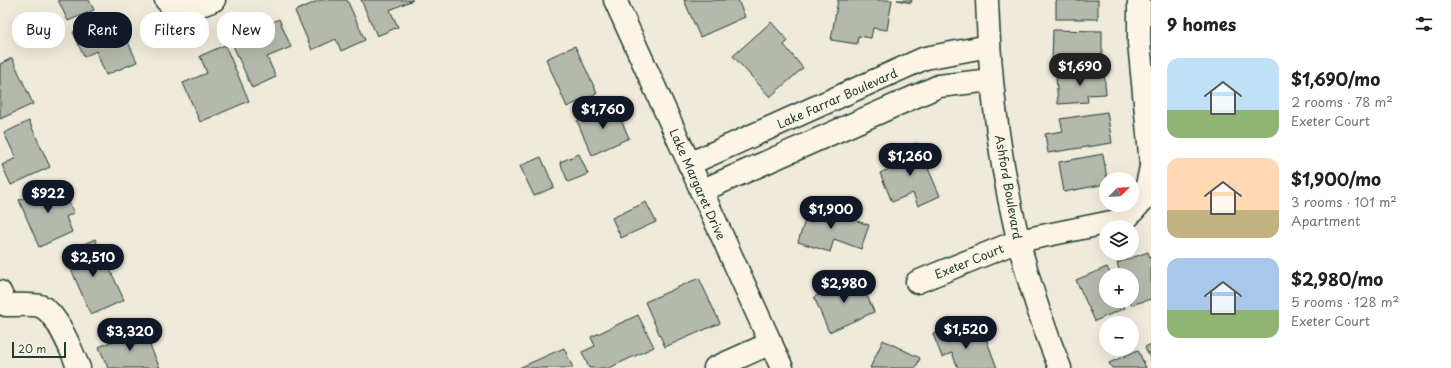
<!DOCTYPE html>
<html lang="en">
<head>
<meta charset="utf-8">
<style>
	:root { --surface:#fff; --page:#f6f6f6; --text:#202124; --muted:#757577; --accent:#111827 }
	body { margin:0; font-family:"Playpen Sans",sans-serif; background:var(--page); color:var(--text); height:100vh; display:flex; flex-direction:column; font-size:15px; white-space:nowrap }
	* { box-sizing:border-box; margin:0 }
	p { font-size:13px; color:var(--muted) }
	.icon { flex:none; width:22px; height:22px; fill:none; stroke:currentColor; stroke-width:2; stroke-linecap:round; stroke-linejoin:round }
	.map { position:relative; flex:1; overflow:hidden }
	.details { display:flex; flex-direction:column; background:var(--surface); width:300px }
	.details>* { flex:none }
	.guide { position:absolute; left:12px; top:12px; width:380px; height:36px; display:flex; gap:8px }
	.needle { width:26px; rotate:66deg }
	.buttons { position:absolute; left:1099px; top:172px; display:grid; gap:8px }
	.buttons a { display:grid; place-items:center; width:40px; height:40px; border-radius:50%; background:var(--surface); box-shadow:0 4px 16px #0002; font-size:20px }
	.scale { position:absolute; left:12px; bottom:10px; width:54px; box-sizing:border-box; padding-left:4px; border:2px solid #1f3d34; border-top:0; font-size:11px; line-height:14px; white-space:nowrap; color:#1f3d34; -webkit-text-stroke:3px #fcf5e5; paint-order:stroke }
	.price { position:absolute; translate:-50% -34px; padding:0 9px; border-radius:14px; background:var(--accent); color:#fff; font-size:13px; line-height:26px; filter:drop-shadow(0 1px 2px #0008) }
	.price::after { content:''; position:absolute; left:50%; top:24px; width:12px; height:9px; margin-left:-6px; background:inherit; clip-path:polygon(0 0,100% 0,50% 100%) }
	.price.active { background:#222; color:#fff }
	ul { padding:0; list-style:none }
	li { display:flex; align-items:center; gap:12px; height:100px; padding:0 16px }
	li span { display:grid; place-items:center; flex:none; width:112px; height:80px; border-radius:12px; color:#555 }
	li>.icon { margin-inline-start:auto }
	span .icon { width:48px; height:48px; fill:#fffc; stroke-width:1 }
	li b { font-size:17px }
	h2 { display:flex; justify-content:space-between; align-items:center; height:48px; padding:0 16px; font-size:17px }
	.pill { padding:0 14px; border-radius:16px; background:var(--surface); box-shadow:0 4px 16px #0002; font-size:14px; line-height:36px }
	.pill.active { background:var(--accent); color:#fff }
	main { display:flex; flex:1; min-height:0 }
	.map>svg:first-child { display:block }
</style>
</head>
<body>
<main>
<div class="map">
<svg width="1151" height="368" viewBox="0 0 1151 368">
	<rect width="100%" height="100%" fill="#efeada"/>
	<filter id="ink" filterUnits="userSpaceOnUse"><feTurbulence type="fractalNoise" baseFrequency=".025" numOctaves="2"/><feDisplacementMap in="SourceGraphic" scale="8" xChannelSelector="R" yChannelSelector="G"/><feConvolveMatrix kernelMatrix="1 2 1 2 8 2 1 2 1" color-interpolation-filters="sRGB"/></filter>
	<g filter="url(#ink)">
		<g fill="#b5b9ad" stroke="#1f3d34">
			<path d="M58 0H89L94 10 68 21Z"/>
			<path d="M320 0H347L365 40 341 51 336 39 312 50 295 11Z"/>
			<path d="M361 0H413L390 10 398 27 377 36Z"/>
			<path d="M684 0H738L745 17 700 37Z"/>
			<path d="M838 0H892L887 30 873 28 871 38 858 36 857 44 831 40Z"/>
			<path d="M897 0H912L911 3Z"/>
			<rect x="1056" y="0" width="42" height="19"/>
			<path d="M115 13 137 62 106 75 96 51 84 57 73 32Z"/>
			<path d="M279 19 291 47 267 57 276 77 252 88 231 41Z"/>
			<path d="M771 22 788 41 784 45 803 68 770 97 733 56Z"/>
			<path d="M1053 30 1102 31V62L1052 61Z"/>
			<path d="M225 45 249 101 200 122 183 83 207 73 200 56Z"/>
			<path d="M575 46 597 93 567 107 546 59Z"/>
			<path d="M12 58 33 104 0 119V64Z"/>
			<path d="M1104 72 1106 94 1087 95 1088 102 1058 104 1056 77Z"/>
			<path d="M614 104 629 138 592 155 577 121Z"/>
			<path d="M1107 112 1112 143 1048 153 1045 134 1063 131 1060 119Z"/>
			<path d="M29 121 50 167 11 185 2 165 16 158 4 133Z"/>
			<path d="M917 143 940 196 918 206 913 193 892 202 880 173 894 167 889 155Z"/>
			<path d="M579 154 588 174 568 182 560 162Z"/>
			<path d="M1103 154 1107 179H1106V184L1064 192 1059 162Z"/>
			<path d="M541 157 554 187 534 196 520 166Z"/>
			<path d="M61 183 74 213 66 217 72 232 39 247 19 200Z"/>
			<path d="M646 202 656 222 621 238 612 218Z"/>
			<path d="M810 205 869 225 861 249 834 239 830 252 798 242Z"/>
			<path d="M95 239 100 250 94 253 100 266 107 263 124 300 91 315 64 253Z"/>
			<path d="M1148 252 1151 261V299L1131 305 1130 301H1132V275H1121L1117 263Z"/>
			<path d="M1107 267 1111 275H1106V301H1122L1125 308 1095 321 1076 280Z"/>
			<path d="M859 277 874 312 829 332 814 297Z"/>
			<path d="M699 278 720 323 665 347 645 302Z"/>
			<path d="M638 315 654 347 609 368H589L582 352 595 346 591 337Z"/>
			<path d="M952 327 958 342 984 333 997 368H958L952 353 942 357 933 334Z"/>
			<path d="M142 328 160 368H108L99 347Z"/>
			<path d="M883 340 920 358 916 368H870Z"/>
			<path d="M1151 344V361L1145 347Z"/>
			<path d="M564 348 573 368H519Z"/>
			<path d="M1138 350 1146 368H1112L1109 363Z"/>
		</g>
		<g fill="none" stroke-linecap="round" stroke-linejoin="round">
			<defs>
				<g id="minor">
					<path d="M166 0 170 4H204L214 0"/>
					<path d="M615 0 782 368"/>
					<path d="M987 0C991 125 1012 252 1060 368"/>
					<path d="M1139 0V43L1151 164"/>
					<path d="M689 164 925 58 989 46"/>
					<path d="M701 191 939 86 991 80"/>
					<path d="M917 282 1018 241 1126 219 1144 199 1151 167"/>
					<path d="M0 292 6 305C13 305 34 304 40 306 58 313 71 351 79 368"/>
					<path d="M715 368 771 343"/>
				</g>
			</defs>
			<use href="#minor" stroke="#1f3d34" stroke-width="25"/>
			<use href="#minor" stroke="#fcf5e5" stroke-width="22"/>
		</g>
	</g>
	<g text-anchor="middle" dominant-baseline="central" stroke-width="3.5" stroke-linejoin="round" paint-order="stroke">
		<g font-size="12" fill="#1f3d34" stroke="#fcf5e5">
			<text transform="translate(837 98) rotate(-24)">Lake Farrar Boulevard</text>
			<text transform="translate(698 184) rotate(66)">Lake Margaret Drive</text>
			<text transform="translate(1009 187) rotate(80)">Ashford Boulevard</text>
			<text transform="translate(969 261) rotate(-22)">Exeter Court</text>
		</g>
	</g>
</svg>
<div class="buttons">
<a><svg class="needle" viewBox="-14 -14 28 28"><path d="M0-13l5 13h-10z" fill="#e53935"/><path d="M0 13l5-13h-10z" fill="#757577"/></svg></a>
<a><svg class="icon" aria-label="layers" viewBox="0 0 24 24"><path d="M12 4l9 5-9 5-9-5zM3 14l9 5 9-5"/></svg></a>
<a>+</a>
<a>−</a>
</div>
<div class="scale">20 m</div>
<b class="price active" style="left:1080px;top:87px">$1,690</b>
<b class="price" style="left:603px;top:130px">$1,760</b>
<b class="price" style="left:910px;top:177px">$1,260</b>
<b class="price" style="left:48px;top:214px">$922</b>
<b class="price" style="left:831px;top:230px">$1,900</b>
<b class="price" style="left:93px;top:278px">$2,510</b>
<b class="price" style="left:844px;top:304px">$2,980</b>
<b class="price" style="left:966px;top:350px">$1,520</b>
<b class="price" style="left:130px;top:352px">$3,320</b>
<div class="guide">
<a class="pill">Buy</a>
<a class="pill active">Rent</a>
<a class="pill">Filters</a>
<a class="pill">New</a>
</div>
</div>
<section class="details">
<h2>9 homes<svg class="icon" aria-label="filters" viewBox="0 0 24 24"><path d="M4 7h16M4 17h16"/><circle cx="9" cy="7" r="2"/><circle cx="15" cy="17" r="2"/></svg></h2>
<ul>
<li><span style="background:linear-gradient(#bfe0f5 65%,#8fb573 0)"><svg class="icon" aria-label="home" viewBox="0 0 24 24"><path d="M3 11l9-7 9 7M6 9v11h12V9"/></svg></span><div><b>$1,690/mo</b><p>2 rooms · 78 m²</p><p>Exeter Court</p></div></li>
<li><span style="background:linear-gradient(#ffd9b3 65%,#c2b280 0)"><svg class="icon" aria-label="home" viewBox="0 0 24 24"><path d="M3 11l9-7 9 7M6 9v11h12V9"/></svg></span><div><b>$1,900/mo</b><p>3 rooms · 101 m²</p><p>Apartment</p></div></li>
<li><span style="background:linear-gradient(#a9c7e8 65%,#8fb573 0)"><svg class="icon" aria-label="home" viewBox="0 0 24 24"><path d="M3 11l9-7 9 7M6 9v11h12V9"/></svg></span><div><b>$2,980/mo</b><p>5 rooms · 128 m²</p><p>Exeter Court</p></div></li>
</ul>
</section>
</main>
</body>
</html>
